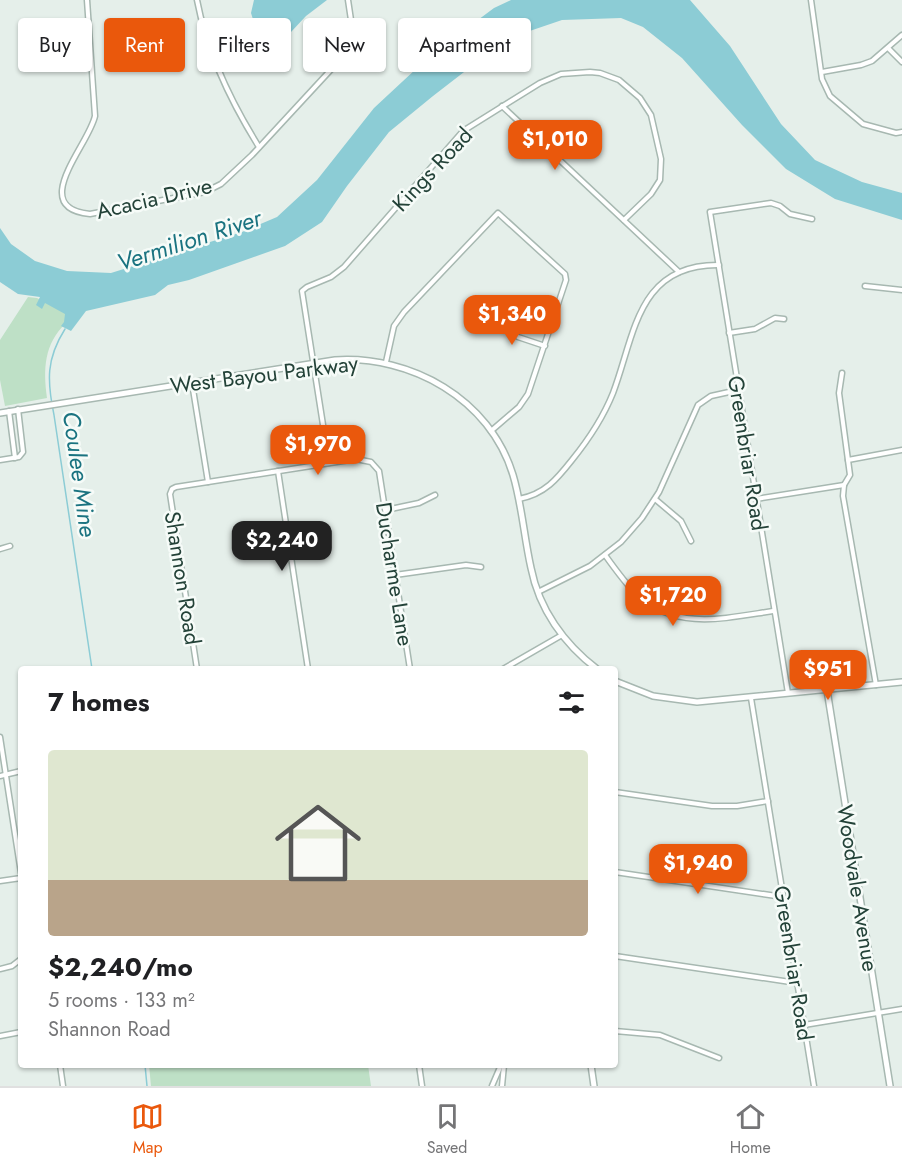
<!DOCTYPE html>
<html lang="en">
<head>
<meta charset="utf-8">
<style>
	:root { --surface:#fff; --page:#f6f6f6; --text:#202124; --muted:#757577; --line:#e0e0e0; --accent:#ea580c }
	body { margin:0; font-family:Jost,sans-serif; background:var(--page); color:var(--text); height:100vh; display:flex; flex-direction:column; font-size:22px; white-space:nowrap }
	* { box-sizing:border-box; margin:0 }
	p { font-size:20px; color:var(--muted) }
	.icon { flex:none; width:33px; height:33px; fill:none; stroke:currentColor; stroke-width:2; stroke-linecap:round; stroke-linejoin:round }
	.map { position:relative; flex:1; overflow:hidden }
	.side { position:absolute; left:18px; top:666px; width:600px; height:402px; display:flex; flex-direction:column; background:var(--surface); border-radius:6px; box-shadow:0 2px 4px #0004 }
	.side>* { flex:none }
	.banner { position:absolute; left:18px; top:18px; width:600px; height:54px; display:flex; gap:12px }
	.price { position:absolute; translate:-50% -51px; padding:0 14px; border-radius:12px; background:var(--accent); color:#fff; font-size:20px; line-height:39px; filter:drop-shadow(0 2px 3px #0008) }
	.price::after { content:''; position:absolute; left:50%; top:36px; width:18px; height:14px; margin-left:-9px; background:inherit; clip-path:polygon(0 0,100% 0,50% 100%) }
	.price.active { background:#222; color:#fff }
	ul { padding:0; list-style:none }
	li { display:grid; align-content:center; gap:12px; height:318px; padding:0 30px }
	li+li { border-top:2px solid var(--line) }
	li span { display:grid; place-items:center; height:186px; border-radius:6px; color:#555 }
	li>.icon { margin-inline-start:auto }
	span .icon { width:108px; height:108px; fill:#fffc; stroke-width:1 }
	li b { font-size:26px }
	h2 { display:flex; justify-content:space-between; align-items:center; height:72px; padding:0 30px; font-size:26px }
	.tag { padding:0 21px; border-radius:6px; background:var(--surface); box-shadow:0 2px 4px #0004; font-size:21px; line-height:54px }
	.tag.active { background:var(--accent); color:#fff }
	.tabs { display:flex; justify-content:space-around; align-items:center; height:84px; border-top:2px solid var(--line); background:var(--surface); font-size:16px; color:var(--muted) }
	.tabs a { display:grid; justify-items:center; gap:3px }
	.tabs .active { color:var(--accent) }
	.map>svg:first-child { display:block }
</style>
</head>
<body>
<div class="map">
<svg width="902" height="1086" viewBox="0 0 902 1086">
	<rect width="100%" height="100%" fill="#e5efea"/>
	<g fill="#bee0c6">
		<path d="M28 297 37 298 67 314 66 323C44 344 43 369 47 398L5 406 0 380V340Z"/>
		<path d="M149 1065H368L371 1086H151Z"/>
	</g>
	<g fill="#8cccd5">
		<path d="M254 0H327L306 16 276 48 265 46 260 42 251 13Z"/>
		<path d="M511 0H690L730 46 781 124 815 160 862 182 902 193V220L835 199 786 169 742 125 682 58 643 27 621 18 562 20 515 36 477 62 433 96 389 132 347 186 322 222 285 246 189 280 168 285 155 295 86 311 71 331 61 326 64 322 65 314 45 303 42 309 36 305 40 297 18 294 0 282V228L11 244 35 261 67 271 111 273 242 232 277 217 317 180 374 108 431 55 494 8Z"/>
	</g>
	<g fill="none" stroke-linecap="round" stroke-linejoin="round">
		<g stroke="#8cccd5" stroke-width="1.5">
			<path d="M65 329C46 359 47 381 54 415L92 669"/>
			<path d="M145 1065 147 1086"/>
		</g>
		<defs>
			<g id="minor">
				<path d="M87 0 95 116C89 145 27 208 90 214L205 192 221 184 252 155 351 48 354 40 348 0"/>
				<path d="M197 0C207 53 231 102 259 147"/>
				<path d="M811 0 822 79 830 96 863 124 896 133 902 132"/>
				<path d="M888 48 902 62"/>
				<path d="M822 72 861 65 872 61 902 35"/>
				<path d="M502 106 679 272"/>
				<path d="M865 286 902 290"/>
				<path d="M494 318 518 337 545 346"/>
				<path d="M729 333 755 329 775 318 784 319"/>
				<path d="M386 362 394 326 404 312 498 213 565 274 566 280 528 394 519 407 491 431"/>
				<path d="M842 373 839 393 850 475 844 485 843 496 876 685"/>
				<path d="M192 383 208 482"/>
				<path d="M9 411 15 458"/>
				<path d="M0 460 19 457 23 452 18 409"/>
				<path d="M848 460 902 450"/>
				<path d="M329 463 302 291 307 287 331 277 344 267 463 131 540 83 561 74 590 72 600 73 619 80 640 98 651 115 661 159 660 180 651 194 624 220"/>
				<path d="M278 471 308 669"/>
				<path d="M519 499C545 494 557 479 572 460 589 439 603 418 613 393 635 335 637 264 719 265"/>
				<path d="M655 499 681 521 691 541"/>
				<path d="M756 499 844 485"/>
				<path d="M386 510 419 503 435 495"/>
				<path d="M0 549 10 546"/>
				<path d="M605 555C615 569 625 583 637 595 676 631 726 618 773 611"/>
				<path d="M395 575 466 565 481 567"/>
				<path d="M538 592 590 566 621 542 642 518 659 492 698 405 711 396 738 390"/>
				<path d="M197 669 170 494 172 489 176 487 356 459 371 462 379 471 410 669"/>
				<path d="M503 669 562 635"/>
				<path d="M788 693 710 212 771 203 780 206 790 214 812 219"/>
				<path d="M751 698 814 1086"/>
				<path d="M0 737 21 873"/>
				<path d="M0 776 21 771"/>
				<path d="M615 792 712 806H737L768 801"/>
				<path d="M615 872 783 897"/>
				<path d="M0 881 21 878"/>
				<path d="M615 956 797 983"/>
				<path d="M0 969 12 966 21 959"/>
				<path d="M804 1025 902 1009"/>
				<path d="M615 1031 660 1035 719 1058"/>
				<path d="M0 1036 21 1032"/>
				<path d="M60 1065 63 1086"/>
				<path d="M419 1065 422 1086"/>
				<path d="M492 1086 501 1065"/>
				<path d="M502 1086 504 1065"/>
			</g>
			<g id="tertiary">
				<path d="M0 413 335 360C411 355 490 399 513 475 522 505 524 537 531 568 539 609 564 644 597 669"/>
				<path d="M615 681 653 696 697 702 902 682"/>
				<path d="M827 690 890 1086"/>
				<path d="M591 1065 594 1086"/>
			</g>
		</defs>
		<use href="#minor" stroke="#a7b8b1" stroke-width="7"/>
		<use href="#tertiary" stroke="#a7b8b1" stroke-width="8"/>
		<use href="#minor" stroke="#fff" stroke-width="4"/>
		<use href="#tertiary" stroke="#fff" stroke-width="5"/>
	</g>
	<g text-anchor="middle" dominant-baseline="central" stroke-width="5" stroke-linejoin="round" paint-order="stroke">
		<g font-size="22" fill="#234238" stroke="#f6fbf8">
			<text transform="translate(432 169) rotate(-47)">Kings Road</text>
			<text transform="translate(154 198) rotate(-13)">Acacia Drive</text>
			<text transform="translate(264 374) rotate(-7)">West Bayou Parkway</text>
			<text transform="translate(748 453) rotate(81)">Greenbriar Road</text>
			<text transform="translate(395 574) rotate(81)">Ducharme Lane</text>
			<text transform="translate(183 578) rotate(81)">Shannon Road</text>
			<text transform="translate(858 888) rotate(81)">Woodvale Avenue</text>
			<text transform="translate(794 963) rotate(81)">Greenbriar Road</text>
		</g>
		<g font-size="24" font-style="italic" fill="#1a7380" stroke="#f6fbf8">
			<text transform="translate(189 240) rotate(-18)">Vermilion River</text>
			<text transform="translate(80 474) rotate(82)">Coulee Mine</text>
		</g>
	</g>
</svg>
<b class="price" style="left:555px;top:171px">$1,010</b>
<b class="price" style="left:512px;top:346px">$1,340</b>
<b class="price" style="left:318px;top:476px">$1,970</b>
<b class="price active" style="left:282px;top:572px">$2,240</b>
<b class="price" style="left:673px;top:627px">$1,720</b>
<b class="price" style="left:828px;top:701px">$951</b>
<b class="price" style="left:698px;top:895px">$1,940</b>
<div class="banner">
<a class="tag">Buy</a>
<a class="tag active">Rent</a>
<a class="tag">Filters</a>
<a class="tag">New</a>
<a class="tag">Apartment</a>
</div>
<section class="side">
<h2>7 homes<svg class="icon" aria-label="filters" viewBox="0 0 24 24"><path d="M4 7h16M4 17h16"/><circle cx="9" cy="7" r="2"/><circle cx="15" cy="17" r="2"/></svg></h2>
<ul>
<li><span style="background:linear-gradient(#dfe7d0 70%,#b9a48a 0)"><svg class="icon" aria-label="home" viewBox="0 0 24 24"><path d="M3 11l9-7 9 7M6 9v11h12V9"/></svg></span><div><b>$2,240/mo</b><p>5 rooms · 133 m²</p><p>Shannon Road</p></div></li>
</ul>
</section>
</div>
<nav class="tabs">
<a class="active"><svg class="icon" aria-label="map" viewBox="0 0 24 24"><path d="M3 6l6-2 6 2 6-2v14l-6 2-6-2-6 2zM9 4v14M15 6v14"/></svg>Map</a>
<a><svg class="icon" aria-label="saved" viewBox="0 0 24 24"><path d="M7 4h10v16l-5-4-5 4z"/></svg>Saved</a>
<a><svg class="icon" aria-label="home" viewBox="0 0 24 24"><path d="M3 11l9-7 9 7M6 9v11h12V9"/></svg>Home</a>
</nav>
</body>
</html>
